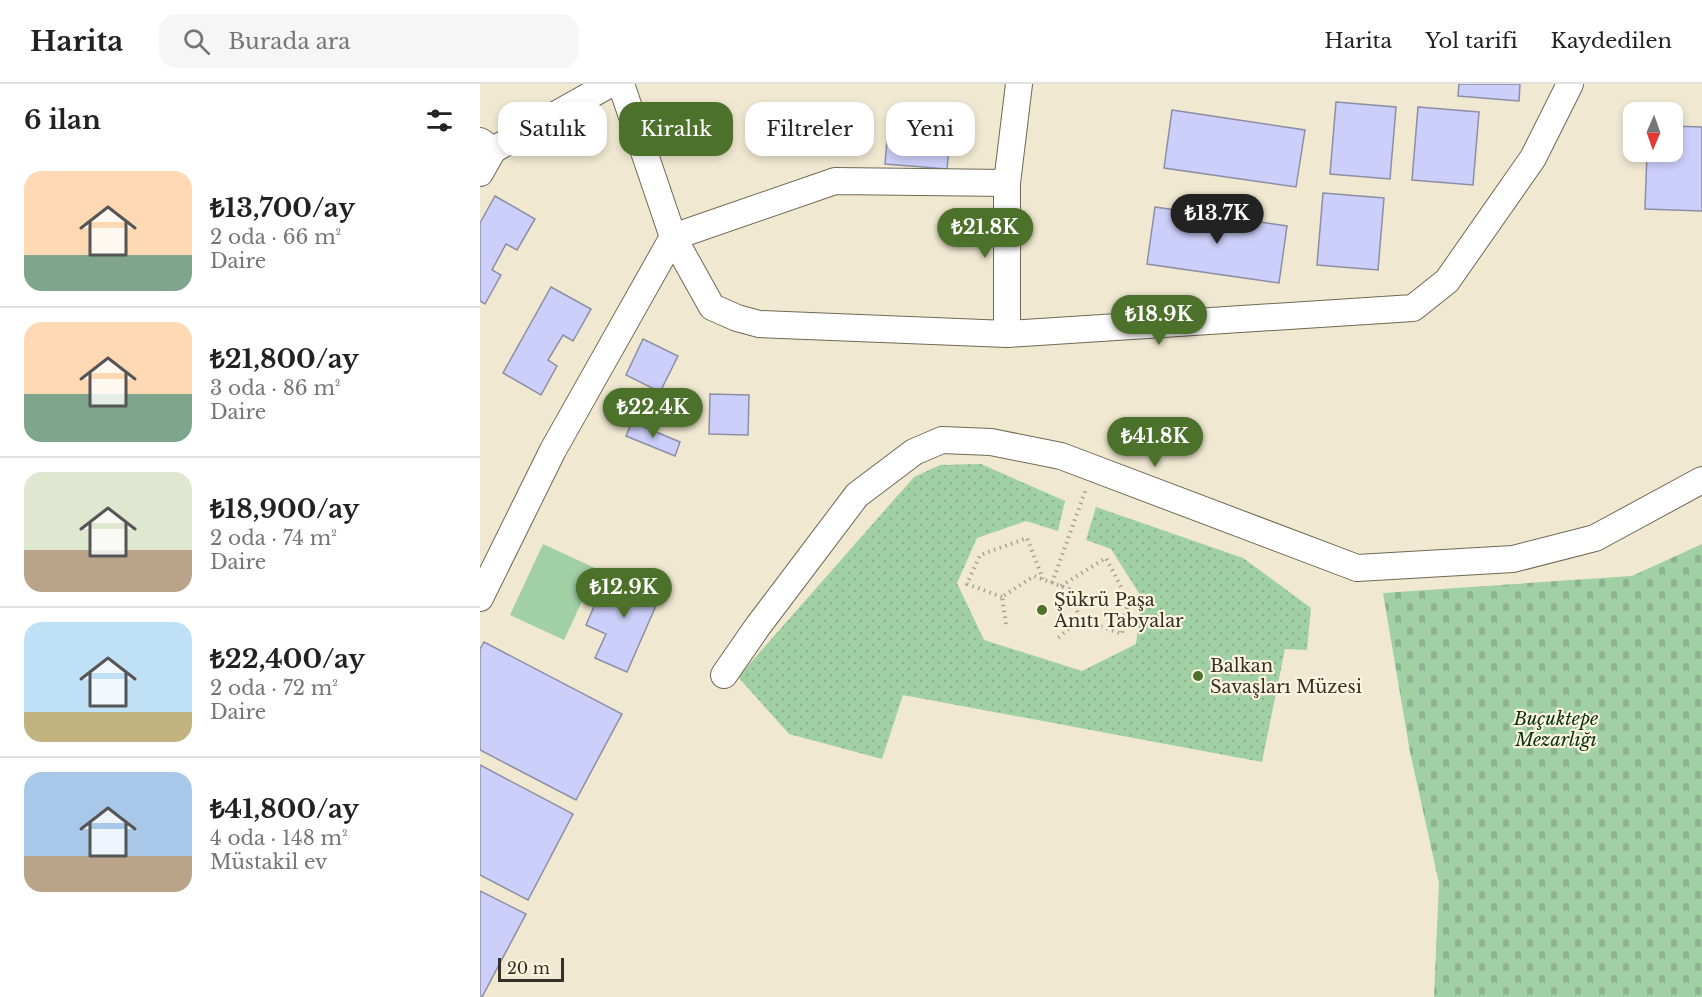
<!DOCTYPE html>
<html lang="tr">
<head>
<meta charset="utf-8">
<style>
	:root { --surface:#fff; --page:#f6f6f6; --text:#222; --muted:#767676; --line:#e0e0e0; --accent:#4c712a }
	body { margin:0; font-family:"Libre Baskerville",serif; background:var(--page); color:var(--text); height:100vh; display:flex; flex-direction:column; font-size:22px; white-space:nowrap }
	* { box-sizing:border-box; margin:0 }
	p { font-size:20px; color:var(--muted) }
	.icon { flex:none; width:33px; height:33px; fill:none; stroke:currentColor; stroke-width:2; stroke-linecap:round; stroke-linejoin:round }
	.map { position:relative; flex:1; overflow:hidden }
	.panel { display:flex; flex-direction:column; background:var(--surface); width:480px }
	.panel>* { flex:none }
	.hud { position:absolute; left:18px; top:18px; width:570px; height:54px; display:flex; gap:12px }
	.needle { width:39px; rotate:182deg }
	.fabs { position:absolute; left:1143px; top:18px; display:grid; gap:12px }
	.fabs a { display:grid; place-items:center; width:60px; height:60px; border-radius:12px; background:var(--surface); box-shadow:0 3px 9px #0003; font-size:30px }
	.scale { position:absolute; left:18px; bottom:15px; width:66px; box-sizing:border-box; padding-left:6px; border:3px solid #333027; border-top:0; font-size:16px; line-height:21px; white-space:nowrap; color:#333027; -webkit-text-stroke:4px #fdf5df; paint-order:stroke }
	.price { position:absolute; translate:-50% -51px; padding:0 14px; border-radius:21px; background:var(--accent); color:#fff; font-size:20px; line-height:39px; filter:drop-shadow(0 2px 3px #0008) }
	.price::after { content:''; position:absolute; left:50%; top:36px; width:18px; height:14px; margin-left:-9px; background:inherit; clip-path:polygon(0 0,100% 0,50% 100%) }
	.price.active { background:#222; color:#fff }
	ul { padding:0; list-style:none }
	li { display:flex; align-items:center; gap:18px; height:150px; padding:0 24px }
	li+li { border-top:2px solid var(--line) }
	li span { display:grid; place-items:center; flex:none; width:168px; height:120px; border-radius:18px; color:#555 }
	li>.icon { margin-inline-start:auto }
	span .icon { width:72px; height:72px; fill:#fffc; stroke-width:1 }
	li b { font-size:26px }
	h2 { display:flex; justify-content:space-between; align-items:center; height:72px; padding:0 24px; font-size:26px }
	.tag { padding:0 21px; border-radius:18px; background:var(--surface); box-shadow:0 3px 9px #0003; font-size:21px; line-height:54px }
	.tag.active { background:var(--accent); color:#fff }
	header { display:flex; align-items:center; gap:36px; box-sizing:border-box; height:84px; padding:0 30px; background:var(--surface); border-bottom:2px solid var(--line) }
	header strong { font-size:28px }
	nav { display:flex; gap:33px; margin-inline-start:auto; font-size:21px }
	.search { width:420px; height:54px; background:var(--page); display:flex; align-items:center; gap:15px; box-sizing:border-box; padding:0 21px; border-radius:18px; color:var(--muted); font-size:22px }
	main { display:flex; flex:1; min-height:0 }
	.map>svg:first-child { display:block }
</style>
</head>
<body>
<header>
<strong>Harita</strong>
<div class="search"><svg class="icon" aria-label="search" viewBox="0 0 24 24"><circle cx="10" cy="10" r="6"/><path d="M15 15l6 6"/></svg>Burada ara</div>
<nav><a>Harita</a><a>Yol tarifi</a><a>Kaydedilen</a></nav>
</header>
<main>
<section class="panel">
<h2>6 ilan<svg class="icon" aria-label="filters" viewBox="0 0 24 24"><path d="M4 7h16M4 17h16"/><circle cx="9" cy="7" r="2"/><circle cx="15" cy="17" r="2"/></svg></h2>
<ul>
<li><span style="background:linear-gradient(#ffd9b3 70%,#7fa58c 0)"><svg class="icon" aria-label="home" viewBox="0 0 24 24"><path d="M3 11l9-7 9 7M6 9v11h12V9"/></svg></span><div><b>₺13,700/ay</b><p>2 oda · 66 m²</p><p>Daire</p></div></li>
<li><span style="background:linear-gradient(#ffd9b3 60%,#7fa58c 0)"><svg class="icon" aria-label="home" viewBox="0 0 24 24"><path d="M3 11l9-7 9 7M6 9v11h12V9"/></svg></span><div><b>₺21,800/ay</b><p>3 oda · 86 m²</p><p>Daire</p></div></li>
<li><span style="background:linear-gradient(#dfe7d0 65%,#b9a48a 0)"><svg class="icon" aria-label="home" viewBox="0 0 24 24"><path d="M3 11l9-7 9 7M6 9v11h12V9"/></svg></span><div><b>₺18,900/ay</b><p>2 oda · 74 m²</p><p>Daire</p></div></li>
<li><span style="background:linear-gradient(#bfe0f5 75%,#c2b280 0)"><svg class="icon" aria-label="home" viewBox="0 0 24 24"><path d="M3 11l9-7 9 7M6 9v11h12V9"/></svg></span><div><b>₺22,400/ay</b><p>2 oda · 72 m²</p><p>Daire</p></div></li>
<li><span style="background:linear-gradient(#a9c7e8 70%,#b9a48a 0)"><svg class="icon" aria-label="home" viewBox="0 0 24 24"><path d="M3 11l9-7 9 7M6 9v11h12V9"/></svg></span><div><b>₺41,800/ay</b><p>4 oda · 148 m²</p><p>Müstakil ev</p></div></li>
</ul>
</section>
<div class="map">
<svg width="1222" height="913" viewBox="0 0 1222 913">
	<defs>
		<pattern id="grass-dots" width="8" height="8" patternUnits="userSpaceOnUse" patternTransform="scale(1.5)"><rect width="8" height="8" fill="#a1d0a4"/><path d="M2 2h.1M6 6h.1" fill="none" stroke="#8bb38d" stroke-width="1.8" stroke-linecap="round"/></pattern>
		<pattern id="cemetery-stones" width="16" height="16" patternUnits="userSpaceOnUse" patternTransform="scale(1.5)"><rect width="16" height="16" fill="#a1d0a4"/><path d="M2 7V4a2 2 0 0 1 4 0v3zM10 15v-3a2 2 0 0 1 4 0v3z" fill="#8bb38d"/></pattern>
	</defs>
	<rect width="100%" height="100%" fill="#f0e8d1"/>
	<path fill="url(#grass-dots)" d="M501 380 585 417 578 447 546 437 497 454 477 499 504 556 602 587 656 560 662 514 631 465 606 456 616 423 763 474 831 524 827 566 805 565 782 678 423 611 402 675 309 650 258 593 434 393 460 381Z"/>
	<path fill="url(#cemetery-stones)" d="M1222 460V913H954L959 799 930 668 903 509 1152 492Z"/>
	<path fill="#a1d0a4" d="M63 460 117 485 84 556 30 531Z"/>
	<g fill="#cccffa" stroke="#8c8ea3" stroke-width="1.5">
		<path d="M979 0H1040L1039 17 978 12Z"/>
		<path d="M856 18 916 23 910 95 850 90Z"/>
		<path d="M938 23 999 28 993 101 932 96Z"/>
		<path d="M692 26 825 46 816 103 684 84Z"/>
		<path d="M409 35 471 40 467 85 405 80Z"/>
		<path d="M1192 42 1222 43V127L1165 125 1167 68H1192Z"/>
		<path d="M843 109 904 114 898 186 837 181Z"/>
		<path d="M15 112 55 135 37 166 26 160 12 186 21 191 5 220 0 217V139Z"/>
		<path d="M675 123 807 142 799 199 667 180Z"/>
		<path d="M71 203 111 225 93 257 83 251 68 276 77 282 61 311 23 289Z"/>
		<path d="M163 255 198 272 180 308 146 291Z"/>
		<path d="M230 310 269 311 268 351 229 350Z"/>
		<path d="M152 338 200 358 195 372 146 352Z"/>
		<path d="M151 487 185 501 147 588 115 574 126 550 106 541 123 502 141 510Z"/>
		<path d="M4 558 142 630 96 716 0 666V565Z"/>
		<path d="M0 681 93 730 48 816 0 791Z"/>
		<path d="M0 807 46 830 2 913H0Z"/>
	</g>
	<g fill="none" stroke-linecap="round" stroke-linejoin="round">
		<defs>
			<g id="street">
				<path d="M141 0 193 153 355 97 527 99 539 0"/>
				<path d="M0 57 13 66 130 0"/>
				<path d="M0 89 13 66"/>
				<path d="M527 99V250"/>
				<path d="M193 153 232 223 257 234 279 240 527 250 933 224 967 197 1053 74 1090 0"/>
				<path d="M0 514 73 366 193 153"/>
				<path d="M244 591 278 542 377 411 434 368 462 356 511 358 581 372 877 484 1033 475 1115 454 1222 396"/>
			</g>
		</defs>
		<use href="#street" stroke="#6f6854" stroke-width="28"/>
		<g stroke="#a8a290" stroke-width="4" stroke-dasharray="1.5 4.5" stroke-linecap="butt">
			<path d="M572 499 606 405"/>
			<path d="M581 502 626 474 648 516 642 550 600 535"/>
			<path d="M522 513 487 500 500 471 547 454 563 495"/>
			<path d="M526 540 522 513 554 492 589 505 600 535 577 555"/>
		</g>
		<use href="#street" stroke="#fff" stroke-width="26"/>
	</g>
	<g fill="#4c712a" stroke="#fdf5df" stroke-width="2">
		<circle cx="562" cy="526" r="6"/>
		<circle cx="718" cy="592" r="6"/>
	</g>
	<g text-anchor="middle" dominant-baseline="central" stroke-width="4.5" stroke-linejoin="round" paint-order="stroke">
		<g font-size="18" fill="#333027" stroke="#fdf5df" text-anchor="start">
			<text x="574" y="516">Şükrü Paşa<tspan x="574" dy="21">Anıtı Tabyalar</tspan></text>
			<text x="730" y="582">Balkan<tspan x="730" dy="21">Savaşları Müzesi</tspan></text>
		</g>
		<g font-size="18" font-style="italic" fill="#05330e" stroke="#fdf5df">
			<text x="1076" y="635">Buçuktepe<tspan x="1076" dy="21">Mezarlığı</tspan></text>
		</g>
	</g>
</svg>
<div class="fabs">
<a><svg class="needle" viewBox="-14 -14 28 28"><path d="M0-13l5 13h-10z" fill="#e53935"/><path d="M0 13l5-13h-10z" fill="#767676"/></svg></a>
</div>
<div class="scale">20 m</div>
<b class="price active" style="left:737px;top:161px">₺13.7K</b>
<b class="price" style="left:505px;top:175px">₺21.8K</b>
<b class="price" style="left:679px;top:262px">₺18.9K</b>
<b class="price" style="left:173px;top:355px">₺22.4K</b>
<b class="price" style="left:675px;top:384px">₺41.8K</b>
<b class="price" style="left:144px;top:535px">₺12.9K</b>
<div class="hud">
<a class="tag">Satılık</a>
<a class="tag active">Kiralık</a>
<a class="tag">Filtreler</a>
<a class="tag">Yeni</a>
</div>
</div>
</main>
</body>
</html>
